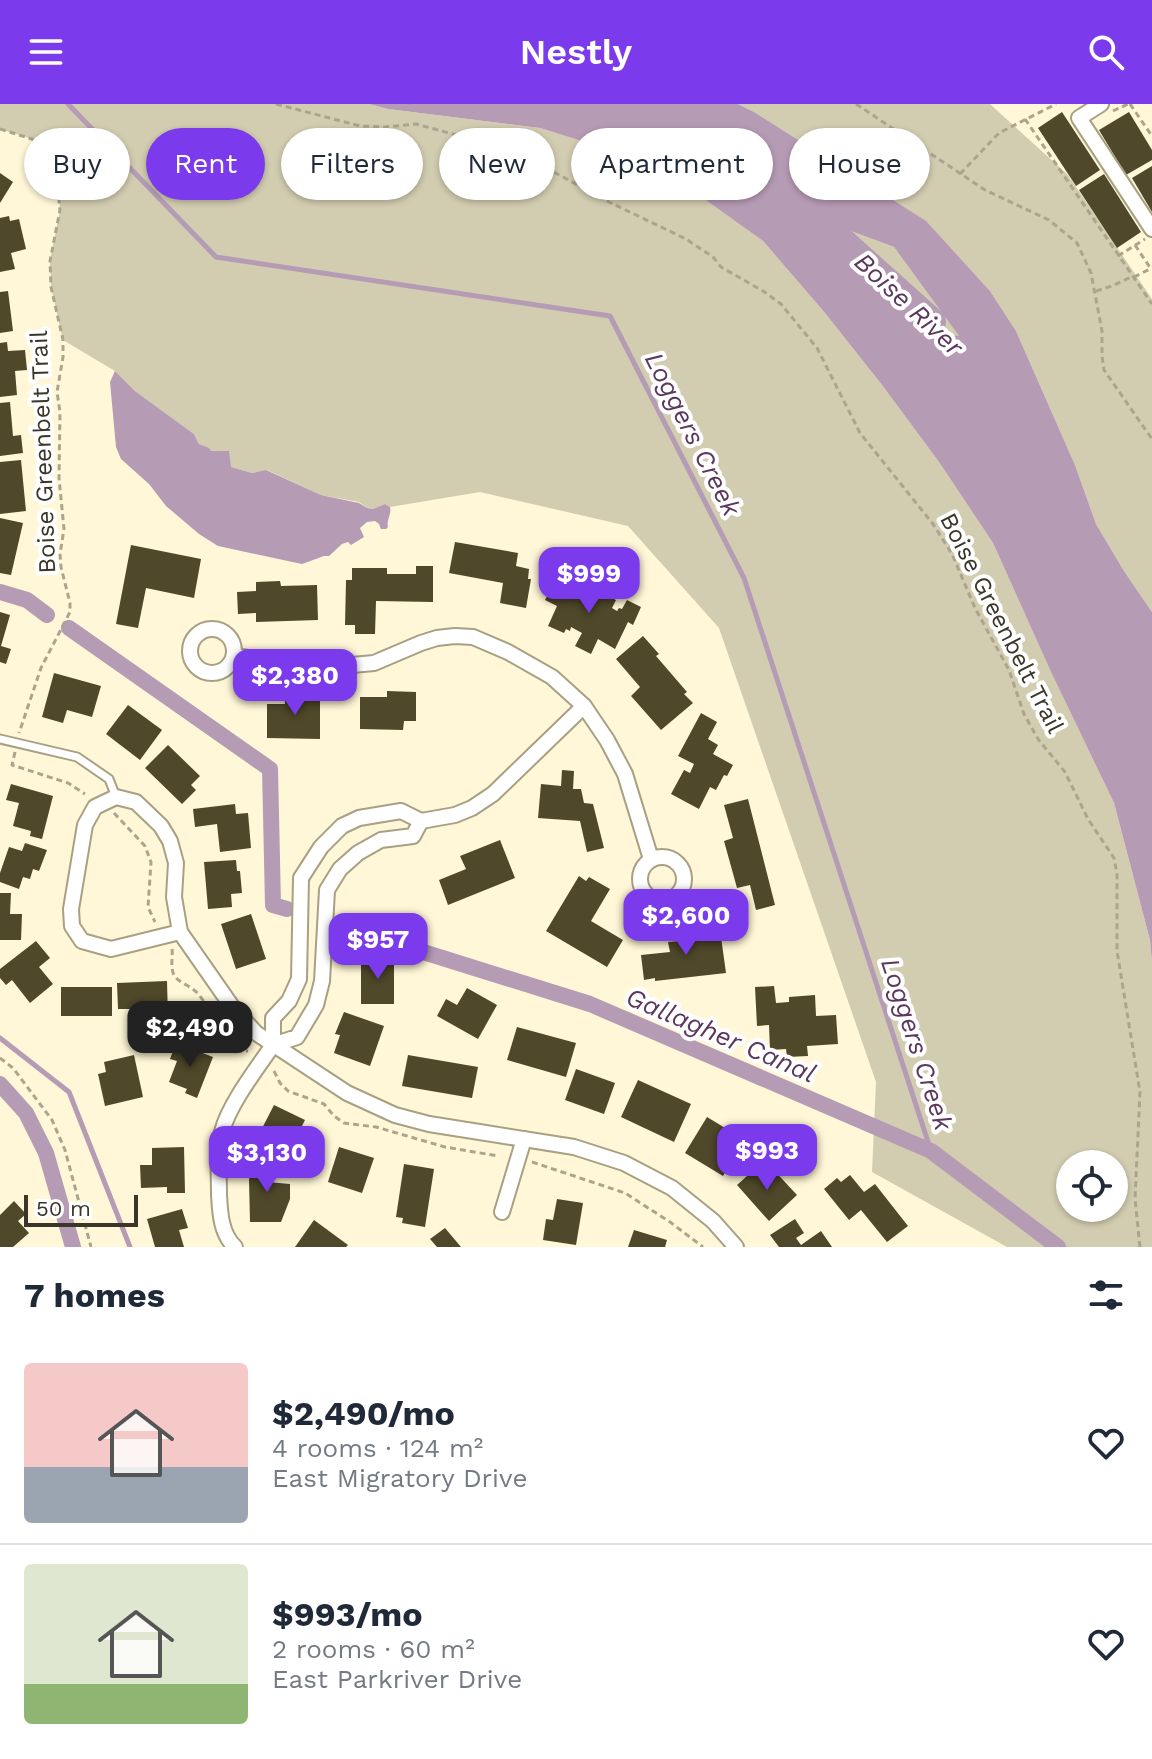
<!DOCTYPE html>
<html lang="en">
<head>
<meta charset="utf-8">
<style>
	:root { --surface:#fff; --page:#f6f6f7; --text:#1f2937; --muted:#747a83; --line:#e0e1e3; --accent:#7c3aed }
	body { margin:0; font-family:"Work Sans",sans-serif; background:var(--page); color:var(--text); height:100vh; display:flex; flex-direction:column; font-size:30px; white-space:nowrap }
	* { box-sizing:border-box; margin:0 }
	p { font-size:26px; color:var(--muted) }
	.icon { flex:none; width:44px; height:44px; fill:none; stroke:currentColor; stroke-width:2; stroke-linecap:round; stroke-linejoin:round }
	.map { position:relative; height:1143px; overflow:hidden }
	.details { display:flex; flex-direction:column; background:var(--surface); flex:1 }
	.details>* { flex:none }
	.guide { position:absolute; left:24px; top:24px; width:1104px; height:72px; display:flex; gap:16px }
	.fabs { position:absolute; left:1056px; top:1046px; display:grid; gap:16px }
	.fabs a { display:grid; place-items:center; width:72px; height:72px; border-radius:50%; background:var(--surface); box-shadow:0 2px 6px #0004; font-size:40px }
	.scale { position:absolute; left:24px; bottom:20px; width:114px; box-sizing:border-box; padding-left:8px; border:4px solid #3a372a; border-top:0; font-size:22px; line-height:28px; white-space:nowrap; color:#3a372a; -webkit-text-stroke:6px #fff; paint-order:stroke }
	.price { position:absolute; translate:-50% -68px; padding:0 18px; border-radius:16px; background:var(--accent); color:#fff; font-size:26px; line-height:52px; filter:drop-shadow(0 2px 4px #0008) }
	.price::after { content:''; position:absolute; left:50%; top:48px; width:24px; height:18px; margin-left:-12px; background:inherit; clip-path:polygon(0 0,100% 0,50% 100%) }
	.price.current { background:#222; color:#fff }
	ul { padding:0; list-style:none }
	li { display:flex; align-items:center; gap:24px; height:200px; padding:0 24px }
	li+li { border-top:2px solid var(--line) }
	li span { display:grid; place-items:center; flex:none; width:224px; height:160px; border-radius:8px; color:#555 }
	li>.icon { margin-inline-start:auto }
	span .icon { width:96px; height:96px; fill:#fffc; stroke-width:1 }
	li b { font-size:34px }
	h2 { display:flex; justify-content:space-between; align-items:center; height:96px; padding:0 24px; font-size:34px }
	.chip { padding:0 28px; border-radius:36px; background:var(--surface); box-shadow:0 2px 6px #0004; font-size:28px; line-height:72px }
	.chip.current { background:var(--accent); color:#fff }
	header { display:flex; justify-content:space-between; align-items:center; height:104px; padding:0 24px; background:var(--accent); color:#fff; font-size:36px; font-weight:600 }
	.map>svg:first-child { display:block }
</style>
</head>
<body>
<header><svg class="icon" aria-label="menu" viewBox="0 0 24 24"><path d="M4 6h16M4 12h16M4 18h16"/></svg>Nestly<svg class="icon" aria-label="search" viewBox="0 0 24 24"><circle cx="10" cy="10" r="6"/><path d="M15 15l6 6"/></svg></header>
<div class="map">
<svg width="1152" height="1143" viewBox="0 0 1152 1143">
	<rect width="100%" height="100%" fill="#fff7d7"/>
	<g fill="#d2ccb0" fill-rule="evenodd">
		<path d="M0 0H369L388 5 540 24 626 51 693 87 763 137 825 209 882 281 939 358 993 439 1051 568 1114 699 1150 836 1152 858V1143H1007L872 1068 876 978 719 524 628 422 480 388 390 403 385 400 373 405 367 404 359 398 321 391 267 366 252 369 230 363 199 340 194 330 135 287 115 267 63 236 51 183 50 157 60 106 59 87 48 51 32 35 0 25ZM1070 1060H1114V1104H1070Z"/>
		<path d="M738 0H990L1068 71 1152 195V508L1124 467 1096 420 1075 361 1016 227 990 187 925 117 754 8Z"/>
		<path d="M820 112 848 126 894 143 960 233 951 231 926 207 880 179 838 147 813 115Z"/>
	</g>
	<g fill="#b69bb5" fill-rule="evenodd">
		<path d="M369 0H738L754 8 926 117 990 187 1016 227 1075 361 1096 420 1124 467 1152 508V858L1150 836 1114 699 1051 568 993 439 939 358 882 281 825 209 763 137 693 87 626 51 540 24 388 5ZM820 112 848 126 894 143 959 232 951 231 926 207 880 179 838 147 813 116Z"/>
		<path d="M115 267 135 287 194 330 199 340 209 344 211 347H229L231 363 252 369 266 366 321 391 359 399 367 404 373 405 385 400 390 403C392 411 386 415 388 423L386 425H381L379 420 375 417 367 418 360 424 364 433 351 441 348 438 342 440 329 452H324L302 460 218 442 199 430 166 402 149 380 121 355 116 343 110 278Z"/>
	</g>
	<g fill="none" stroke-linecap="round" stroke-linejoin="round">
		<g stroke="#b69bb5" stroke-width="5">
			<path d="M68 0 216 153 610 212 744 474 931 1047"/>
			<path d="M0 934 69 988 130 1143"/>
		</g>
		<g stroke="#b69bb5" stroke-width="16">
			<path d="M0 488 27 496 47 511"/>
			<path d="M69 524 270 665 273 801 287 805"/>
			<path d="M337 821 590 900 931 1047 1058 1143"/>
			<path d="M0 980 26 1009 46 1049 73 1143"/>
		</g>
		<path stroke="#b69bb5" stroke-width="28" d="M787 88 932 218"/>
	</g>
	<g fill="#4f482a">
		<path d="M1062 8 1100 66 1076 82 1038 24Z"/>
		<path d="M1129 8 1152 46V56L1126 71 1099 26Z"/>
		<path d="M1152 62V108L1132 74Z"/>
		<path d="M0 69 13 78 0 99Z"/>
		<path d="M1104 70 1141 128 1117 144 1079 86Z"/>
		<path d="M9 112 10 117 19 115 26 145 11 149 15 165 0 168V114Z"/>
		<path d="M8 187 13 227 0 229V188Z"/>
		<path d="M7 238 8 247 25 246 27 266 15 267 17 291 0 293V239Z"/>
		<path d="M10 298 13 332 21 331 23 349 0 352V299Z"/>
		<path d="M21 356 26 407 0 410V358Z"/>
		<path d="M0 414 23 419 11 471 0 469Z"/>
		<path d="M455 438 518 449 516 462 529 465 528 475H531L526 504 500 499 503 479 449 469Z"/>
		<path d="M131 441 201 455 194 494 146 484 138 524 116 520Z"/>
		<path d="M416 462H433V498L376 497 375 530H355V521H345L346 476H352V464H387V470H416Z"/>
		<path d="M569 471 578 475 575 482 601 492 602 489 616 496 612 504 617 507 619 504 622 505 627 496 641 503 633 521 628 518 615 545 598 535 591 550 575 542 582 529 571 523 570 527 566 525 564 529 548 522 557 502 545 496 555 477 564 481Z"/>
		<path d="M280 477 281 482 317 481 318 516 256 518V509L238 510 237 488 256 487V478Z"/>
		<path d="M0 508 10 511 1 542 11 545 6 560 0 558Z"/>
		<path d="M643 532 659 550 656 552 687 588 684 590 693 599 661 626 631 592 640 583 616 555Z"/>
		<path d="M54 569 101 582 92 613 67 606 63 619 42 613Z"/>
		<path d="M387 587 416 588V617H404L403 626 360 625V593H387Z"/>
		<path d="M285 589H320V635L267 634V600H285Z"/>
		<path d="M128 601 162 626 140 656 106 630Z"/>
		<path d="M701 609 717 618 708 635 718 641 713 650 733 661 727 672 724 671 716 686 710 683 699 705 671 690 684 666 690 669 694 660 678 652Z"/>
		<path d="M168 641 200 672 191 681 196 686 182 700 145 664Z"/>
		<path d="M562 666 574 667 573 685H581L584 699 593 700 604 744 587 748 580 717 538 714 541 680 561 682Z"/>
		<path d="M11 680 53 692 42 735 30 732 31 727 13 722 19 699 6 696Z"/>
		<path d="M748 695 775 801 756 806 750 781 737 784 724 737 733 734 724 701Z"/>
		<path d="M235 700 236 710 248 709 251 744 220 748 217 720 195 723 193 705Z"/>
		<path d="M500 736 515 774 448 801 439 776 466 765 460 752Z"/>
		<path d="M25 739 47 746 39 767 33 765 30 775 23 773 19 785 0 778V769L9 743 22 747Z"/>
		<path d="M236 756 237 767H240L242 789 231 790 232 803 208 805 204 758Z"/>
		<path d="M579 772 586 777 589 773 610 785 591 817 623 836 607 863 546 827Z"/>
		<path d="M0 789H11L10 810H22L21 836H0Z"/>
		<path d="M251 810 266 855 236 865 221 820Z"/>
		<path d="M699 816 702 836 721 833 726 869 655 877V874L644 876 641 851 670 848 668 838 681 837 679 818Z"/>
		<path d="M36 837 50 854 39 863 53 880 30 899 12 876 6 881 0 874V865Z"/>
		<rect x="361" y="854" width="33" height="46"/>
		<path d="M167 877 168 914 135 915V905H118L117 879Z"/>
		<path d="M774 882 776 899 789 898V893L815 891 816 912 836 911 838 940 807 942 808 952 787 953 786 945 770 946 769 921 757 922 755 883Z"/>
		<rect x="61" y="883" width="51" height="29"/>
		<path d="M467 884 497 901 478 935 437 912 446 895 457 901Z"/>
		<path d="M344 908 384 922 370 962 334 949 340 931 335 930Z"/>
		<path d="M517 923 576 939 566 973 507 956Z"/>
		<path d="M176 939 213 953 197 994 185 989 187 985 169 978 177 957 170 955Z"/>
		<path d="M134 951 143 993 105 1002 98 970 106 968 104 958Z"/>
		<path d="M408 951 478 963 472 994 402 982Z"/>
		<path d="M576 965 615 979 604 1010 565 996Z"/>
		<path d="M638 976 691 1000 674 1038 621 1013Z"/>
		<path d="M274 1001 305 1016 286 1054 255 1038Z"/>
		<path d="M707 1013 745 1036 723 1072 685 1049Z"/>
		<path d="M184 1043 185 1089H167V1083L141 1084 140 1061H152V1044Z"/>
		<path d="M339 1043 374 1054 362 1089 328 1078Z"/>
		<path d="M258 1052 275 1059 268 1078 290 1080V1095L281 1118H250L249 1075Z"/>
		<path d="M404 1060 434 1065 425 1123 402 1119 403 1114 396 1113Z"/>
		<path d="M770 1062 797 1091 769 1117 737 1081 757 1063 762 1069Z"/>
		<path d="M850 1071 864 1088 875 1080 908 1122 887 1138 861 1106 849 1116 824 1085 837 1074 841 1078Z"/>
		<path d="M557 1095 583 1099 576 1141 543 1136 546 1115 553 1116Z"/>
		<path d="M14 1097 26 1110 18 1117 29 1129 13 1143H0V1111Z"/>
		<path d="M182 1105 188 1124 179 1126 184 1143H155L147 1115Z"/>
		<path d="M795 1115 804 1129 796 1134 801 1141 821 1127 832 1143H779L770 1131Z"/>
		<path d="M314 1116 348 1141 346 1143H295Z"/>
		<path d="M445 1124 461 1143H437L430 1135Z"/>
		<path d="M634 1126 667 1136 665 1143H628Z"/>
	</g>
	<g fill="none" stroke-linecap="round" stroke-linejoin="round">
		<defs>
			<path id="lane" d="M0 635 77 653 109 675 116 693"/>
			<g id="street">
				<path d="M1101 0 1079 14 1152 125"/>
				<circle cx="212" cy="547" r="22"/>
				<path d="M235 552 319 564 374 559 421 539 437 534 455 532 473 533 508 548 552 573 584 602 607 636 625 670 651 755"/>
				<path d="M401 707 421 717 413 732 381 736 358 749 340 765 327 786 322 877 316 901 297 933 273 941V914L289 897 299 875 301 774 321 743 342 722 359 714Z"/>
				<path d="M421 717 455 711 472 704 493 690 584 602"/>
				<circle cx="662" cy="775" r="22"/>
				<path d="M180 828 111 845 82 837 72 822 71 805 85 721 95 703 116 693 136 698 161 722 170 737 176 759 174 793 180 828 233 904 256 929 347 989 395 1011 429 1020 574 1043 624 1059 672 1084 713 1117 736 1143"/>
				<path d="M502 1108 524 1035"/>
				<path d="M235 1143C221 1130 220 1109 219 1091 219 1070 217 1048 222 1028 228 1002 257 964 273 941"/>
			</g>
		</defs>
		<use href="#lane" stroke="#a7a082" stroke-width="11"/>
		<use href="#street" stroke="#a7a082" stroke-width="18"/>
		<g stroke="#aba58d" stroke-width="3" stroke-dasharray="6 4" stroke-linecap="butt">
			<path d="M276 0 360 22 385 23 416 20 515 47 609 98 686 135 713 153 721 163 763 187 781 200 817 244 860 329 933 420 952 450 975 504 1009 566 1024 610 1038 635 1065 668 1088 715 1114 754 1117 770V847L1140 988 1135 1095 1140 1143"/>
			<path d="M856 0 985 86 1049 116 1077 139 1091 169 1102 227V252L1104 266 1152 335"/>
			<path d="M1130 0 1152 32"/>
			<path d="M1113 7 1128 0"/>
			<path d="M1025 15 1152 200"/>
			<path d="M0 25 32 35 48 51 58 87 60 106 50 157 51 183 63 236V253L57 288 60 308 59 374 64 425 60 450 61 463 70 499V508L41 564 19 629"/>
			<path d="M960 70 999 29 1056 0"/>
			<path d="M1135 141 1151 165"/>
			<path d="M1118 152 1145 135"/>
			<path d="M1134 173 1152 164"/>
			<path d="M1096 187 1112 182 1133 172"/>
			<path d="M15 648 12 661 68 679 85 690"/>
			<path d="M114 709 145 742 151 758 148 803 155 818"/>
			<path d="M172 845C173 853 170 863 174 871 178 878 188 881 194 886 199 890 203 896 206 901 213 913 217 936 223 943 229 949 240 947 248 947"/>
			<path d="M0 954 13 964 52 1016 65 1046 91 1143"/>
			<path d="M274 967 280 979 288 987 324 1000 334 1012 344 1019 376 1023 445 1043 498 1052"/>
			<path d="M532 1058 625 1089 670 1118 703 1143"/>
		</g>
		<use href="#lane" stroke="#fff" stroke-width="7"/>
		<use href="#street" stroke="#fff" stroke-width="14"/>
	</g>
	<g text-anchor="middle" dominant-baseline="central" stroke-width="8" stroke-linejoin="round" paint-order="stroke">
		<g font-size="24" fill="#3a372a" stroke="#fff">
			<text transform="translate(43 348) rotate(-92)">Boise Greenbelt Trail</text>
			<text transform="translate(1002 519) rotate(63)">Boise Greenbelt Trail</text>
		</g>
		<g font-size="26" font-style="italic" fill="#5c375c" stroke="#fff">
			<text transform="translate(909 200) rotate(43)">Boise River</text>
			<text transform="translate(693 330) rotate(63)">Loggers Creek</text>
			<text transform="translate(721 931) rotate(23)">Gallagher Canal</text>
			<text transform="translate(917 940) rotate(72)">Loggers Creek</text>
		</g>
	</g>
</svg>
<div class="fabs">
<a><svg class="icon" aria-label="locate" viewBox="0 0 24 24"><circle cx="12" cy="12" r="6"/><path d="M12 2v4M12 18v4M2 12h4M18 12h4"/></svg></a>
</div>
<div class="scale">50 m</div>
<b class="price" style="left:589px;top:511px">$999</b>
<b class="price" style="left:295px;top:613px">$2,380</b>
<b class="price" style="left:686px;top:853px">$2,600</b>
<b class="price" style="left:378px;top:877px">$957</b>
<b class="price current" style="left:190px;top:965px">$2,490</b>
<b class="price" style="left:767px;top:1088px">$993</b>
<b class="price" style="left:267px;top:1090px">$3,130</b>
<div class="guide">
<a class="chip">Buy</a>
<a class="chip current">Rent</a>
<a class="chip">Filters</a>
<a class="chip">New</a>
<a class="chip">Apartment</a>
<a class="chip">House</a>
</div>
</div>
<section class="details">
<h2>7 homes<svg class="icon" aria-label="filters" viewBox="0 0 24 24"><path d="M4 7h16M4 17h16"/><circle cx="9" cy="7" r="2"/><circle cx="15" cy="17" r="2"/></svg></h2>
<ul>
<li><span style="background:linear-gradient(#f6c9c9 65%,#9aa5b1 0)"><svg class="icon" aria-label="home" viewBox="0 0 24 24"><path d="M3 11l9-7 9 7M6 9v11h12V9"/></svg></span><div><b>$2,490/mo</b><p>4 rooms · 124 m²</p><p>East Migratory Drive</p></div><svg class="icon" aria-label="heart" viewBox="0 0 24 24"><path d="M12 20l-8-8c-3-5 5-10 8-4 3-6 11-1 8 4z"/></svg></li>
<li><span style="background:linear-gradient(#dfe7d0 75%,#8fb573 0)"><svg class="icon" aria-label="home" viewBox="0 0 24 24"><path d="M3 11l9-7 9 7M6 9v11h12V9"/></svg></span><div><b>$993/mo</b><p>2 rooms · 60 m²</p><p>East Parkriver Drive</p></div><svg class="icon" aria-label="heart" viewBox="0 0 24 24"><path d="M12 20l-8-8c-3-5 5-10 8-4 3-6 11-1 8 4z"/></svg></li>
</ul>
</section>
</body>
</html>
